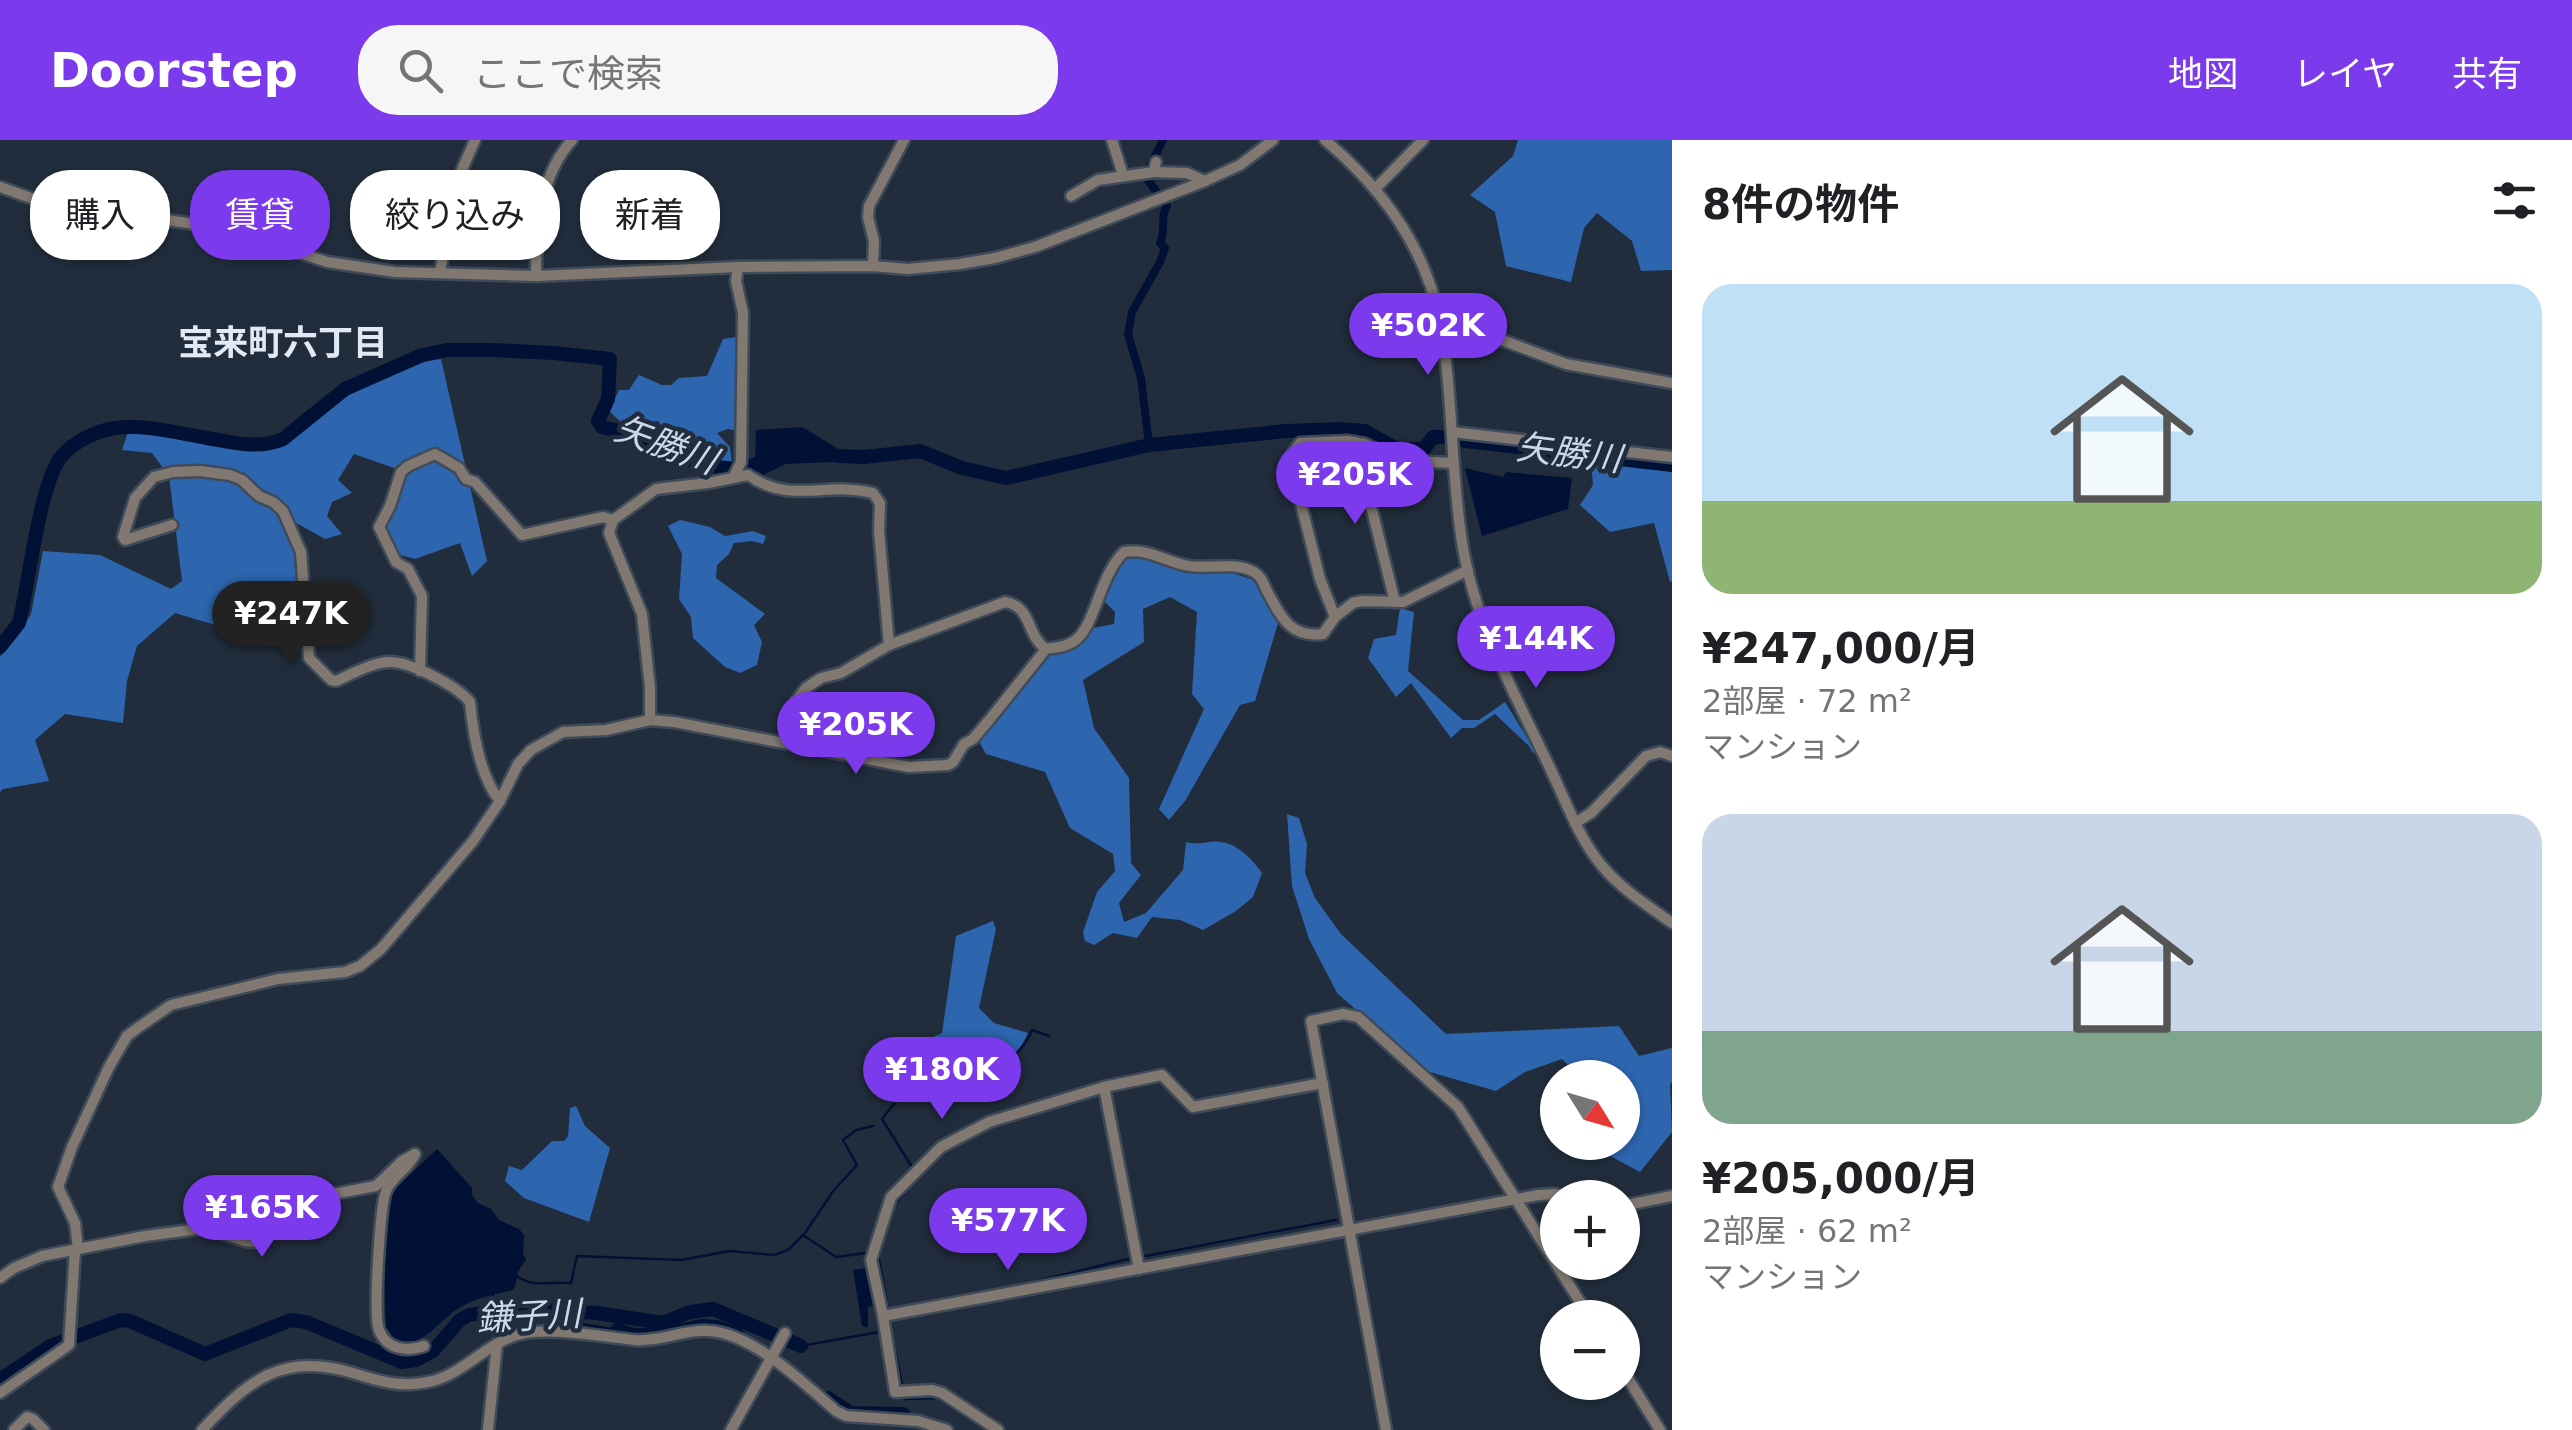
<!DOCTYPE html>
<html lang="ja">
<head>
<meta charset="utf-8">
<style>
	:root { --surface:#fff; --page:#f6f6f6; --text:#202124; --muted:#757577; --accent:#7c3aed }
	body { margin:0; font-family:"DejaVu Sans","Noto Sans JP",sans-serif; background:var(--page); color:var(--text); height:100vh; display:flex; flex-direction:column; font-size:38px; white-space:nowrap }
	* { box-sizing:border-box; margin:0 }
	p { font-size:32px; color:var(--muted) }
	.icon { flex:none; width:55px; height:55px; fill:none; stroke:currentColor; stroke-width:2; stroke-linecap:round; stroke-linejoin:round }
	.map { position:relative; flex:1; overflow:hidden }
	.panel { display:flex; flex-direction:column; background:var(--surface); width:900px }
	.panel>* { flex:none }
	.banner { position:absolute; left:30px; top:30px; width:950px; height:90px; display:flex; gap:20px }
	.needle { width:65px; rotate:127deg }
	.buttons { position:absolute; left:1540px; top:920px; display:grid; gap:20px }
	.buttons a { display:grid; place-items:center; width:100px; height:100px; border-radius:50%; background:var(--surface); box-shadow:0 2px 8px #0004; font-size:50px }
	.price { position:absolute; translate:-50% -85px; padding:0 22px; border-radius:35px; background:var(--accent); color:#fff; font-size:32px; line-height:65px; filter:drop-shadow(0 2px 5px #0008) }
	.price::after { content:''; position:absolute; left:50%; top:60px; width:30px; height:22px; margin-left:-15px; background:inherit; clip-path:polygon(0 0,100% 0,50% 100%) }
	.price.active { background:#222; color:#fff }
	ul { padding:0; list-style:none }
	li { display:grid; align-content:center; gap:20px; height:530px; padding:0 30px }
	li span { display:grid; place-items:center; height:310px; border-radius:30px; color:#555 }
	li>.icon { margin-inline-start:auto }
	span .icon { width:180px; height:180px; fill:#fffc; stroke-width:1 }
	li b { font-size:42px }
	h2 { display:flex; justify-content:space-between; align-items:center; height:120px; padding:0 30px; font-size:42px }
	.tag { padding:0 35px; border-radius:40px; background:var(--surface); box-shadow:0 2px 8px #0004; font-size:35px; line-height:90px }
	.tag.active { background:var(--accent); color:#fff }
	header { display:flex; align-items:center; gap:60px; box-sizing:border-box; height:140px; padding:0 50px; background:var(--accent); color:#fff }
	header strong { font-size:48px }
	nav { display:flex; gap:55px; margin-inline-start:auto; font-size:35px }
	.search { width:700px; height:90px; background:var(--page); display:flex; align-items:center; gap:25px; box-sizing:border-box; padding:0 35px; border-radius:40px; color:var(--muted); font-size:38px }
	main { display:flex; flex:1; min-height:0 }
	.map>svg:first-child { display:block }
</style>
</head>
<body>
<header>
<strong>Doorstep</strong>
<div class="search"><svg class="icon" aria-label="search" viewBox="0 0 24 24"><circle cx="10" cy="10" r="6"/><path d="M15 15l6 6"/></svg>ここで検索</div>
<nav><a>地図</a><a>レイヤ</a><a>共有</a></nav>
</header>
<main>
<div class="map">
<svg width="1672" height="1290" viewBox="0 0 1672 1290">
	<rect width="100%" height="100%" fill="#212d3c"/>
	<g fill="#2d65ae">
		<path d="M1518 0H1672V130L1641 131 1632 101 1597 73 1584 88 1571 142 1506 126 1495 72 1470 55 1513 16Z"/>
		<path d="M736 197 739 202 738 291 728 289 717 293 730 307 733 332H693L692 306 688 299 672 304 657 298 664 289 658 281 623 284 609 271 619 250H629L639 235 662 245H671L679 238 707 236 723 199Z"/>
		<path d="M441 219 487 421 472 436 460 403 415 419 397 414 387 387 406 338 397 329 354 314 338 340 352 353 332 362 327 376 342 394 325 399 291 380 302 511 175 473 137 506 127 541 123 583 65 574 35 600 49 641 3 649 0 652V517L17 497 31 474 43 411 100 415 171 449 182 441 169 336 152 313 122 310 128 292 281 306C331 266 375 228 441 219Z"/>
		<path d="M1590 312 1672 318V441L1670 442 1654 383 1610 392 1580 365 1593 345Z"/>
		<path d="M680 380 710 387 725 396 753 391 766 396 763 404 752 401 734 403 729 414 717 425 716 438 765 474 754 485 762 502 757 525 740 533 725 527 693 498 691 477 679 459 682 414 668 386Z"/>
		<path d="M1131 416 1149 418 1184 431 1229 432 1254 440 1278 483 1255 561 1240 565 1185 661 1169 680 1159 669 1204 569 1192 554 1197 472 1170 457 1143 469 1144 502 1083 540 1094 588 1129 638 1131 723 1141 735 1119 763 1124 782 1146 773 1183 730 1186 702C1202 706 1208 700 1221 702 1238 704 1253 720 1262 733L1253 757 1236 771 1203 790 1180 780 1152 777 1137 798 1113 793 1094 805 1085 801 1083 792 1097 752 1115 731 1113 714 1070 688 1045 632 986 614 977 598 1047 514 1076 509 1093 488 1114 484 1115 472 1104 461C1106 444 1115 424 1131 416Z"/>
		<path d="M1400 468 1414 472 1408 531 1463 580H1479L1505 562 1536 612 1533 613 1529 606 1495 574 1474 588H1462L1451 598 1411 543 1396 557 1368 518 1374 499 1396 495Z"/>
		<path d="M1287 674 1299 678 1307 704 1305 733 1315 758 1341 794 1446 894 1619 886 1639 916 1672 908V942L1670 945 1672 992 1640 1032 1586 1003 1622 1002V938L1580 937 1562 919 1525 932 1496 951 1426 931 1337 853 1309 799 1292 746Z"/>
		<path d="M993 781 996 789 979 868 994 883 1028 893C1007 944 944 938 897 943L886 929 900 898 924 901 942 893 956 796Z"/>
		<path d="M576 966 585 986 610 1008 589 1082 524 1058 505 1041 509 1026 522 1030 552 1001H564L568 996 570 968Z"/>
	</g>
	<g fill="#001135">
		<path d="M802 287 852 317 854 321 786 324 763 335 755 329 756 290Z"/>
		<path d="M1465 328 1503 337 1506 332 1572 338 1568 369 1482 396Z"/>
		<path d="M437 1009 472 1048V1055L478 1063 491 1069 499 1080 519 1089 524 1095 523 1113 526 1120 517 1133 519 1137 516 1139V1144L513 1150C496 1154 474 1158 459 1168 438 1181 432 1198 405 1205L397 1199 393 1200 390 1198 391 1194 386 1187 384 1126 391 1057 395 1049Z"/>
		<path d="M865 1128 874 1165 868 1167V1188L862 1186 853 1130Z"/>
	</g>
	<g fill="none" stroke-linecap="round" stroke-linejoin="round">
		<g stroke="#001135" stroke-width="2.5">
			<path d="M912 1027 882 979 896 961V948C945 941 1010 943 1032 890L1049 896"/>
			<path d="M805 1093 834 1050 857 1025 843 1000 856 990 873 986"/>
			<path d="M1140 1117 1336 1080"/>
			<path d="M518 1137C534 1148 552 1141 571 1143L577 1116 681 1120 730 1111 774 1115 788 1110 803 1095 836 1117 866 1113"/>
			<path d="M493 1155 494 1169 617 1190"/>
			<path d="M888 1168 878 1115 895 1064 918 1037 916 1034"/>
			<path d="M886 1170 1020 1145 1132 1118"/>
			<path d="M889 1181 903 1249"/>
			<path d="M801 1206 879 1192 876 1172"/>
			<path d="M374 1210 385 1203"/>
			<path d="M904 1257 905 1259 938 1258 987 1290"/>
		</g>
		<path stroke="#001135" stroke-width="8" d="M1149 305 1141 238 1128 194 1132 172 1160 122 1165 108 1160 103C1167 89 1159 78 1167 66L1147 39 1149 28 1163 0"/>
		<g stroke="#001135" stroke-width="14">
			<path d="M1465 301 1672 325"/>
			<path d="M838 316 864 317 920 311 962 328 1006 338 1149 305 1286 291 1340 289 1365 291 1397 309H1424L1433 297H1441"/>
			<path d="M0 507 19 483 21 474C29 438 41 341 61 317 73 302 96 291 115 288 144 284 178 293 207 298 232 302 258 310 283 299L345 249 422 215 447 210H492L554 213 610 219 608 259 598 281 602 287 637 295 663 305 700 325 745 330 756 324 771 322"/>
			<path d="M617 1190 633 1195H663L701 1186 716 1187 737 1194"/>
			<path d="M0 1240 50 1206 121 1180 130 1181 205 1214 291 1180 306 1182 402 1222 416 1220 433 1211 460 1180 469 1175 517 1168 597 1173 663 1183 690 1172 713 1169 801 1206"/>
			<path d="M828 1258 851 1273 903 1274"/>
		</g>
		<defs>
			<g id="minor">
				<path d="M1112 0 1123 35"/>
				<path d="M1325 0C1382 48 1426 108 1440 182 1454 257 1450 333 1463 408 1476 485 1516 556 1549 626 1565 659 1578 697 1602 726 1621 749 1648 766 1672 783"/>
				<path d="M1156 22 1154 32 1187 33 1205 41"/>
				<path d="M0 47 42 62 229 89 327 122 395 132 536 136 738 127 873 126 908 129 960 124 995 118 1035 107 1205 41 1240 25 1273 0"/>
				<path d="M1375 49 1423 0"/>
				<path d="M1071 56 1098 40 1154 32"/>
				<path d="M873 126 874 101 868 77 869 66 904 0"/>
				<path d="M440 133 454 48 475 0"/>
				<path d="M536 136C536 90 539 37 572 0"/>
				<path d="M1440 181 1467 187 1566 224 1672 243"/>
				<path d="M1452 292 1672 317"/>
				<path d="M1355 302 1395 462"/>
				<path d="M733 338 741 322 743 173 736 141 738 127"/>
				<path d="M613 380 609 393 642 474 650 548V580"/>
				<path d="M172 385 125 400 123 397 135 358 154 337 173 332 200 331 230 335 242 340 259 356 273 362 283 371 301 412 309 518 331 540 336 541C352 534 373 522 390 522 411 522 457 546 470 562 473 593 480 637 500 661"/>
				<path d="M1335 477 1320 439 1294 336 1293 312 1300 303 1347 301 1365 304 1403 321 1454 323"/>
				<path d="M420 531 422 456 408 429 396 422 379 387 390 366 401 332 408 326 435 314 459 328 466 339 475 342 522 395 603 377 613 380 656 349 708 343 748 335C790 365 826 341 873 353L880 363 879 391 889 505"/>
				<path d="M796 561 806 548 821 538 841 533 889 505 1005 462C1033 467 1025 494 1046 509"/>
				<path d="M1575 683 1591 673 1646 616 1660 612 1672 616"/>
				<path d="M1104 947 1139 1129"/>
				<path d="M415 1014C409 1029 392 1036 386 1051 380 1067 373 1175 379 1190 387 1210 407 1212 424 1206"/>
				<path d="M1622 1066 1672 1056"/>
				<path d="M78 1109 75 1083 58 1047 72 1007 109 927 127 896 139 887 171 865 278 839 345 832 360 826 381 809 473 701 500 661 518 624 531 610 563 592 606 590 650 580 674 582 909 627 948 625 953 622 964 604 973 599 990 579 1046 509C1057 507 1068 507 1077 499 1096 482 1100 435 1124 412 1147 408 1163 420 1184 425 1206 431 1233 420 1254 432 1262 437 1263 443 1267 451 1281 477 1290 498 1323 494L1335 477 1353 463 1362 461 1403 462 1468 430"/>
				<path d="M0 1138 14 1128 42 1116 145 1096 206 1088 245 1101 255 1102 328 1055 376 1046 402 1021 415 1014"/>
				<path d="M883 1176 1538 1055 1555 1054 1575 1058"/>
				<path d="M1622 1229 1660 1290"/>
				<path d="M0 1253 69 1205 75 1110"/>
				<path d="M14 1290 27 1277 33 1279 44 1290"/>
				<path d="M202 1290C248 1241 282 1211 353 1233 378 1241 401 1248 428 1242 464 1235 486 1202 521 1194 550 1187 604 1197 635 1200 662 1202 684 1189 709 1191 752 1193 805 1244 836 1271L846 1276 918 1281 947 1290"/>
				<path d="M488 1290 497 1204"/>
				<path d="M731 1290 785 1193"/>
				<path d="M998 1290 942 1253 932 1250 895 1252 883 1176 871 1120 891 1057 941 1007 989 982 1104 947 1162 935 1193 967 1323 943"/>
				<path d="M1386 1290 1311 881 1343 874 1358 877 1458 967 1590 1178"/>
			</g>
		</defs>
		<use href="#minor" stroke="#404b59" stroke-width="15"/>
		<use href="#minor" stroke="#817971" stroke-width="10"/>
	</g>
	<g text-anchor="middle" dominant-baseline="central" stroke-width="9" stroke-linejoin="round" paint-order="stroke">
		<g font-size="35" font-weight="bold" fill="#e1e9f3" stroke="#212d3c">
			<text x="283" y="203">宝来町六丁目</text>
		</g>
		<g font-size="35" font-style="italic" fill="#cad8ec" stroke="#212d3c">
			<text transform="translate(666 305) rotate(20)">矢勝川</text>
			<text transform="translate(1569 313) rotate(7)">矢勝川</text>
			<text transform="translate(529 1176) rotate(-3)">鎌子川</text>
		</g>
	</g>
</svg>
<div class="buttons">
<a><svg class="needle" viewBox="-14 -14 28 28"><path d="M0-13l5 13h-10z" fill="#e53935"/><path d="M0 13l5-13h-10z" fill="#757577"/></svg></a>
<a>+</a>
<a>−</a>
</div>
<b class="price" style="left:1428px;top:238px">¥502K</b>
<b class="price" style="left:1355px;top:387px">¥205K</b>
<b class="price active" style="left:291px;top:526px">¥247K</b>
<b class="price" style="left:1536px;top:551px">¥144K</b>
<b class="price" style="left:856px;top:637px">¥205K</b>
<b class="price" style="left:942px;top:982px">¥180K</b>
<b class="price" style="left:262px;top:1120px">¥165K</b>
<b class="price" style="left:1008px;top:1133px">¥577K</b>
<div class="banner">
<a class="tag">購入</a>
<a class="tag active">賃貸</a>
<a class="tag">絞り込み</a>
<a class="tag">新着</a>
</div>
</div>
<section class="panel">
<h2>8件の物件<svg class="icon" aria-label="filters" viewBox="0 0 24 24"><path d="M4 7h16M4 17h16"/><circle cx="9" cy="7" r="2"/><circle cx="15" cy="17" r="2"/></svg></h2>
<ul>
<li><span style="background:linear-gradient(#bfe0f5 70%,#8fb573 0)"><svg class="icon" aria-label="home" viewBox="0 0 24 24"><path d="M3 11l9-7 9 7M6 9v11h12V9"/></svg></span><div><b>¥247,000/月</b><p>2部屋 · 72 m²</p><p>マンション</p></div></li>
<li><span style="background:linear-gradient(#c9d6e8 70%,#7fa58c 0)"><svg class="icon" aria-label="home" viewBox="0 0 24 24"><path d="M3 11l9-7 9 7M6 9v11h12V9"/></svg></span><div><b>¥205,000/月</b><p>2部屋 · 62 m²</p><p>マンション</p></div></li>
</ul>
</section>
</main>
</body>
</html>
